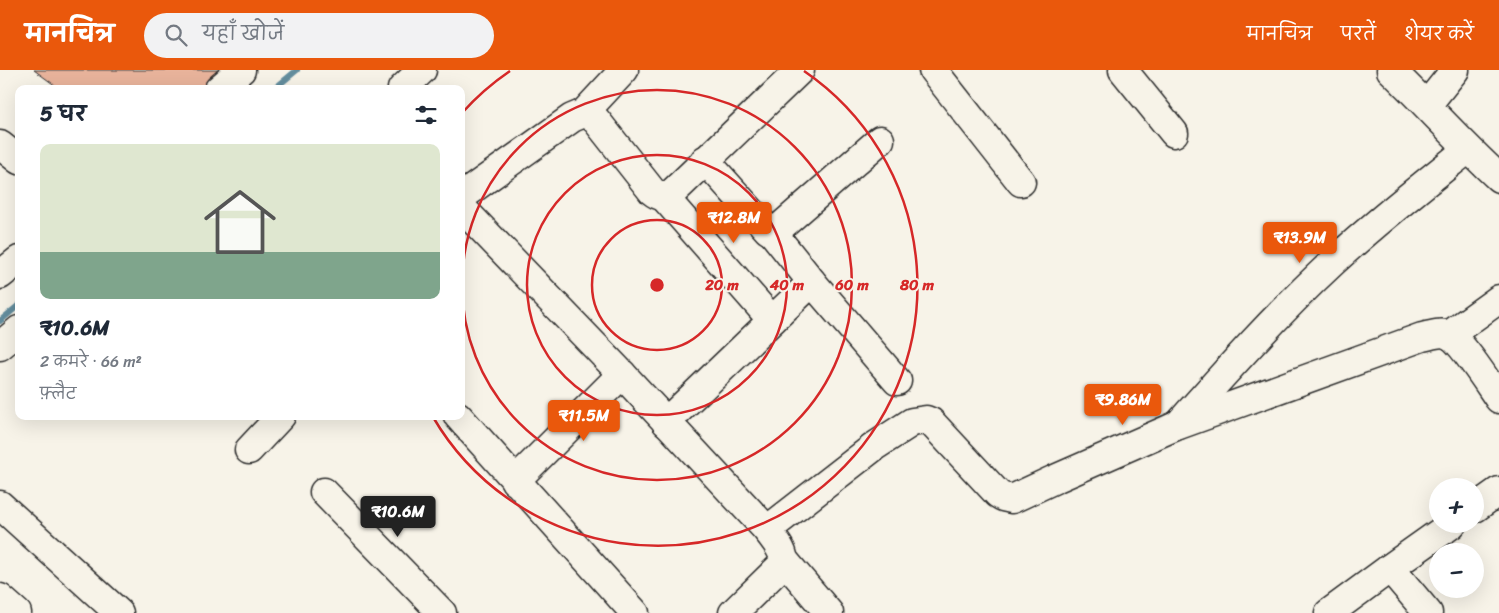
<!DOCTYPE html>
<html lang="hi">
<head>
<meta charset="utf-8">
<style>
	:root { --surface:#fff; --page:#f2f2f3; --text:#1f2937; --muted:#747a83; --line:#e0e1e3; --accent:#ea580c }
	body { margin:0; font-family:Sriracha,"Playpen Sans Deva",sans-serif; background:var(--page); color:var(--text); height:100vh; display:flex; flex-direction:column; font-size:19px; white-space:nowrap }
	* { box-sizing:border-box; margin:0 }
	p { font-size:16px; color:var(--muted) }
	.icon { flex:none; width:28px; height:28px; fill:none; stroke:currentColor; stroke-width:2; stroke-linecap:round; stroke-linejoin:round }
	.map { position:relative; flex:1; overflow:hidden }
	.panel { position:absolute; left:15px; top:15px; width:450px; height:335px; display:flex; flex-direction:column; background:var(--surface); border-radius:10px; box-shadow:0 5px 20px #0002 }
	.panel>* { flex:none }
	.buttons { position:absolute; left:1429px; top:408px; display:grid; gap:10px }
	.buttons a { display:grid; place-items:center; width:55px; height:55px; border-radius:50%; background:var(--surface); box-shadow:0 5px 20px #0002; font-size:25px }
	.price { position:absolute; translate:-50% -42px; padding:0 11px; border-radius:5px; background:var(--accent); color:#fff; font-size:16px; line-height:32px; filter:drop-shadow(0 1px 2px #0008) }
	.price::after { content:''; position:absolute; left:50%; top:30px; width:15px; height:11px; margin-left:-8px; background:inherit; clip-path:polygon(0 0,100% 0,50% 100%) }
	.price.current { background:#222; color:#fff }
	ul { padding:0; list-style:none }
	li { display:grid; align-content:center; gap:10px; height:265px; padding:0 25px }
	li+li { border-top:1px solid var(--line) }
	li span { display:grid; place-items:center; height:155px; border-radius:10px; color:#555 }
	li>.icon { margin-inline-start:auto }
	span .icon { width:90px; height:90px; fill:#fffc; stroke-width:1 }
	li b { font-size:21px }
	h2 { display:flex; justify-content:space-between; align-items:center; height:60px; padding:0 25px; font-size:21px }
	header { display:flex; align-items:center; gap:30px; box-sizing:border-box; height:70px; padding:0 25px; background:var(--accent); color:#fff }
	header strong { font-size:24px }
	nav { display:flex; gap:28px; margin-inline-start:auto; font-size:18px }
	.search { width:350px; height:45px; background:var(--page); display:flex; align-items:center; gap:12px; box-sizing:border-box; padding:0 18px; border-radius:28px; color:var(--muted); font-size:19px }
	.map>svg:first-child { display:block }
</style>
</head>
<body>
<header>
<strong>मानचित्र</strong>
<div class="search"><svg class="icon" aria-label="search" viewBox="0 0 24 24"><circle cx="10" cy="10" r="6"/><path d="M15 15l6 6"/></svg>यहाँ खोजें</div>
<nav><a>मानचित्र</a><a>परतें</a><a>शेयर करें</a></nav>
</header>
<div class="map">
<svg width="1499" height="543" viewBox="0 0 1499 543">
	<rect width="100%" height="100%" fill="#f7f3e8"/>
	<filter id="ink" filterUnits="userSpaceOnUse"><feTurbulence type="fractalNoise" baseFrequency=".02" numOctaves="2"/><feDisplacementMap in="SourceGraphic" scale="10" xChannelSelector="R" yChannelSelector="G"/><feConvolveMatrix kernelMatrix="1 2 1 2 8 2 1 2 1" color-interpolation-filters="sRGB"/></filter>
	<g filter="url(#ink)">
		<g fill="none" stroke-linecap="round" stroke-linejoin="round">
			<g stroke="#638d9d" stroke-width="6">
				<path d="M274 19 297 0"/>
				<path d="M0 251 19 235"/>
			</g>
		</g>
		<path fill="#e8b39b" stroke="#2b2b2b" d="M34 0H221L223 3 203 19H60Z"/>
		<g fill="none" stroke-linecap="round" stroke-linejoin="round">
			<defs>
				<g id="minor">
					<path d="M933 0 1021 112"/>
					<path d="M1123 0 1174 63"/>
					<path d="M1391 0C1428 36 1462 74 1499 108"/>
					<path d="M219 19 241 0"/>
					<path d="M402 19 422 0"/>
					<path d="M1427 35 1455 0"/>
					<path d="M584 43 624 0"/>
					<path d="M0 75 19 90"/>
					<path d="M705 90 768 160 772 162 777 160 880 70"/>
					<path d="M461 127 572 48 584 43 590 45 596 50 652 121C659 127 663 127 672 123L800 0"/>
					<path d="M664 127 772 250"/>
					<path d="M461 137 622 304 767 460C774 470 786 482 783 494L733 543"/>
					<path d="M772 162 812 212 897 311"/>
					<path d="M0 205 19 190"/>
					<path d="M1449 265 1499 229"/>
					<path d="M0 276 19 260"/>
					<path d="M458 346 635 543"/>
					<path d="M666 352 812 212"/>
					<path d="M1178 355C1228 299 1278 243 1333 192 1376 152 1422 116 1468 79"/>
					<path d="M249 380 281 346"/>
					<path d="M515 411 622 304"/>
					<path d="M324 422 442 543"/>
					<path d="M0 435 119 543"/>
					<path d="M1475 438 1499 421"/>
					<path d="M767 460 875 376 912 352 926 350 931 352 998 424 1003 427 1012 429 1055 409 1176 356 1422 267C1429 266 1441 261 1449 265 1461 271 1490 316 1499 329"/>
					<path d="M784 490 829 543"/>
					<path d="M0 528 17 543"/>
					<path d="M1329 543 1390 498"/>
					<path d="M1428 543 1390 498 1452 454"/>
				</g>
			</defs>
			<use href="#minor" stroke="#2b2b2b" stroke-width="31"/>
			<use href="#minor" stroke="#f7f3e8" stroke-width="28"/>
		</g>
	</g>
	<g fill="none" stroke="#d62828" stroke-width="2.5">
		<circle cx="657" cy="215" r="65"/>
		<circle cx="657" cy="215" r="130"/>
		<circle cx="657" cy="215" r="195"/>
		<path d="M462 43A260 260 0 0 1 510 1M804 1A260 260 0 1 1 433 347"/>
	</g>
	<circle cx="657" cy="215" r="8" fill="#d62828" stroke="#f7f3e8" stroke-width="2.5"/>
	<g font-size="15" text-anchor="middle" font-weight="bold" fill="#d62828" stroke="#f7f3e8" stroke-width="4" stroke-linejoin="round" paint-order="stroke">
		<text x="722" y="220">20 m</text>
		<text x="787" y="220">40 m</text>
		<text x="852" y="220">60 m</text>
		<text x="917" y="220">80 m</text>
	</g>
</svg>
<div class="buttons">
<a>+</a>
<a>−</a>
</div>
<b class="price" style="left:734px;top:174px">₹12.8M</b>
<b class="price" style="left:1300px;top:194px">₹13.9M</b>
<b class="price" style="left:1123px;top:356px">₹9.86M</b>
<b class="price" style="left:584px;top:372px">₹11.5M</b>
<b class="price current" style="left:398px;top:468px">₹10.6M</b>
<section class="panel">
<h2>5 घर<svg class="icon" aria-label="filters" viewBox="0 0 24 24"><path d="M4 7h16M4 17h16"/><circle cx="9" cy="7" r="2"/><circle cx="15" cy="17" r="2"/></svg></h2>
<ul>
<li><span style="background:linear-gradient(#dfe7d0 70%,#7fa58c 0)"><svg class="icon" aria-label="home" viewBox="0 0 24 24"><path d="M3 11l9-7 9 7M6 9v11h12V9"/></svg></span><div><b>₹10.6M</b><p>2 कमरे · 66 m²</p><p>फ़्लैट</p></div></li>
</ul>
</section>
</div>
</body>
</html>
